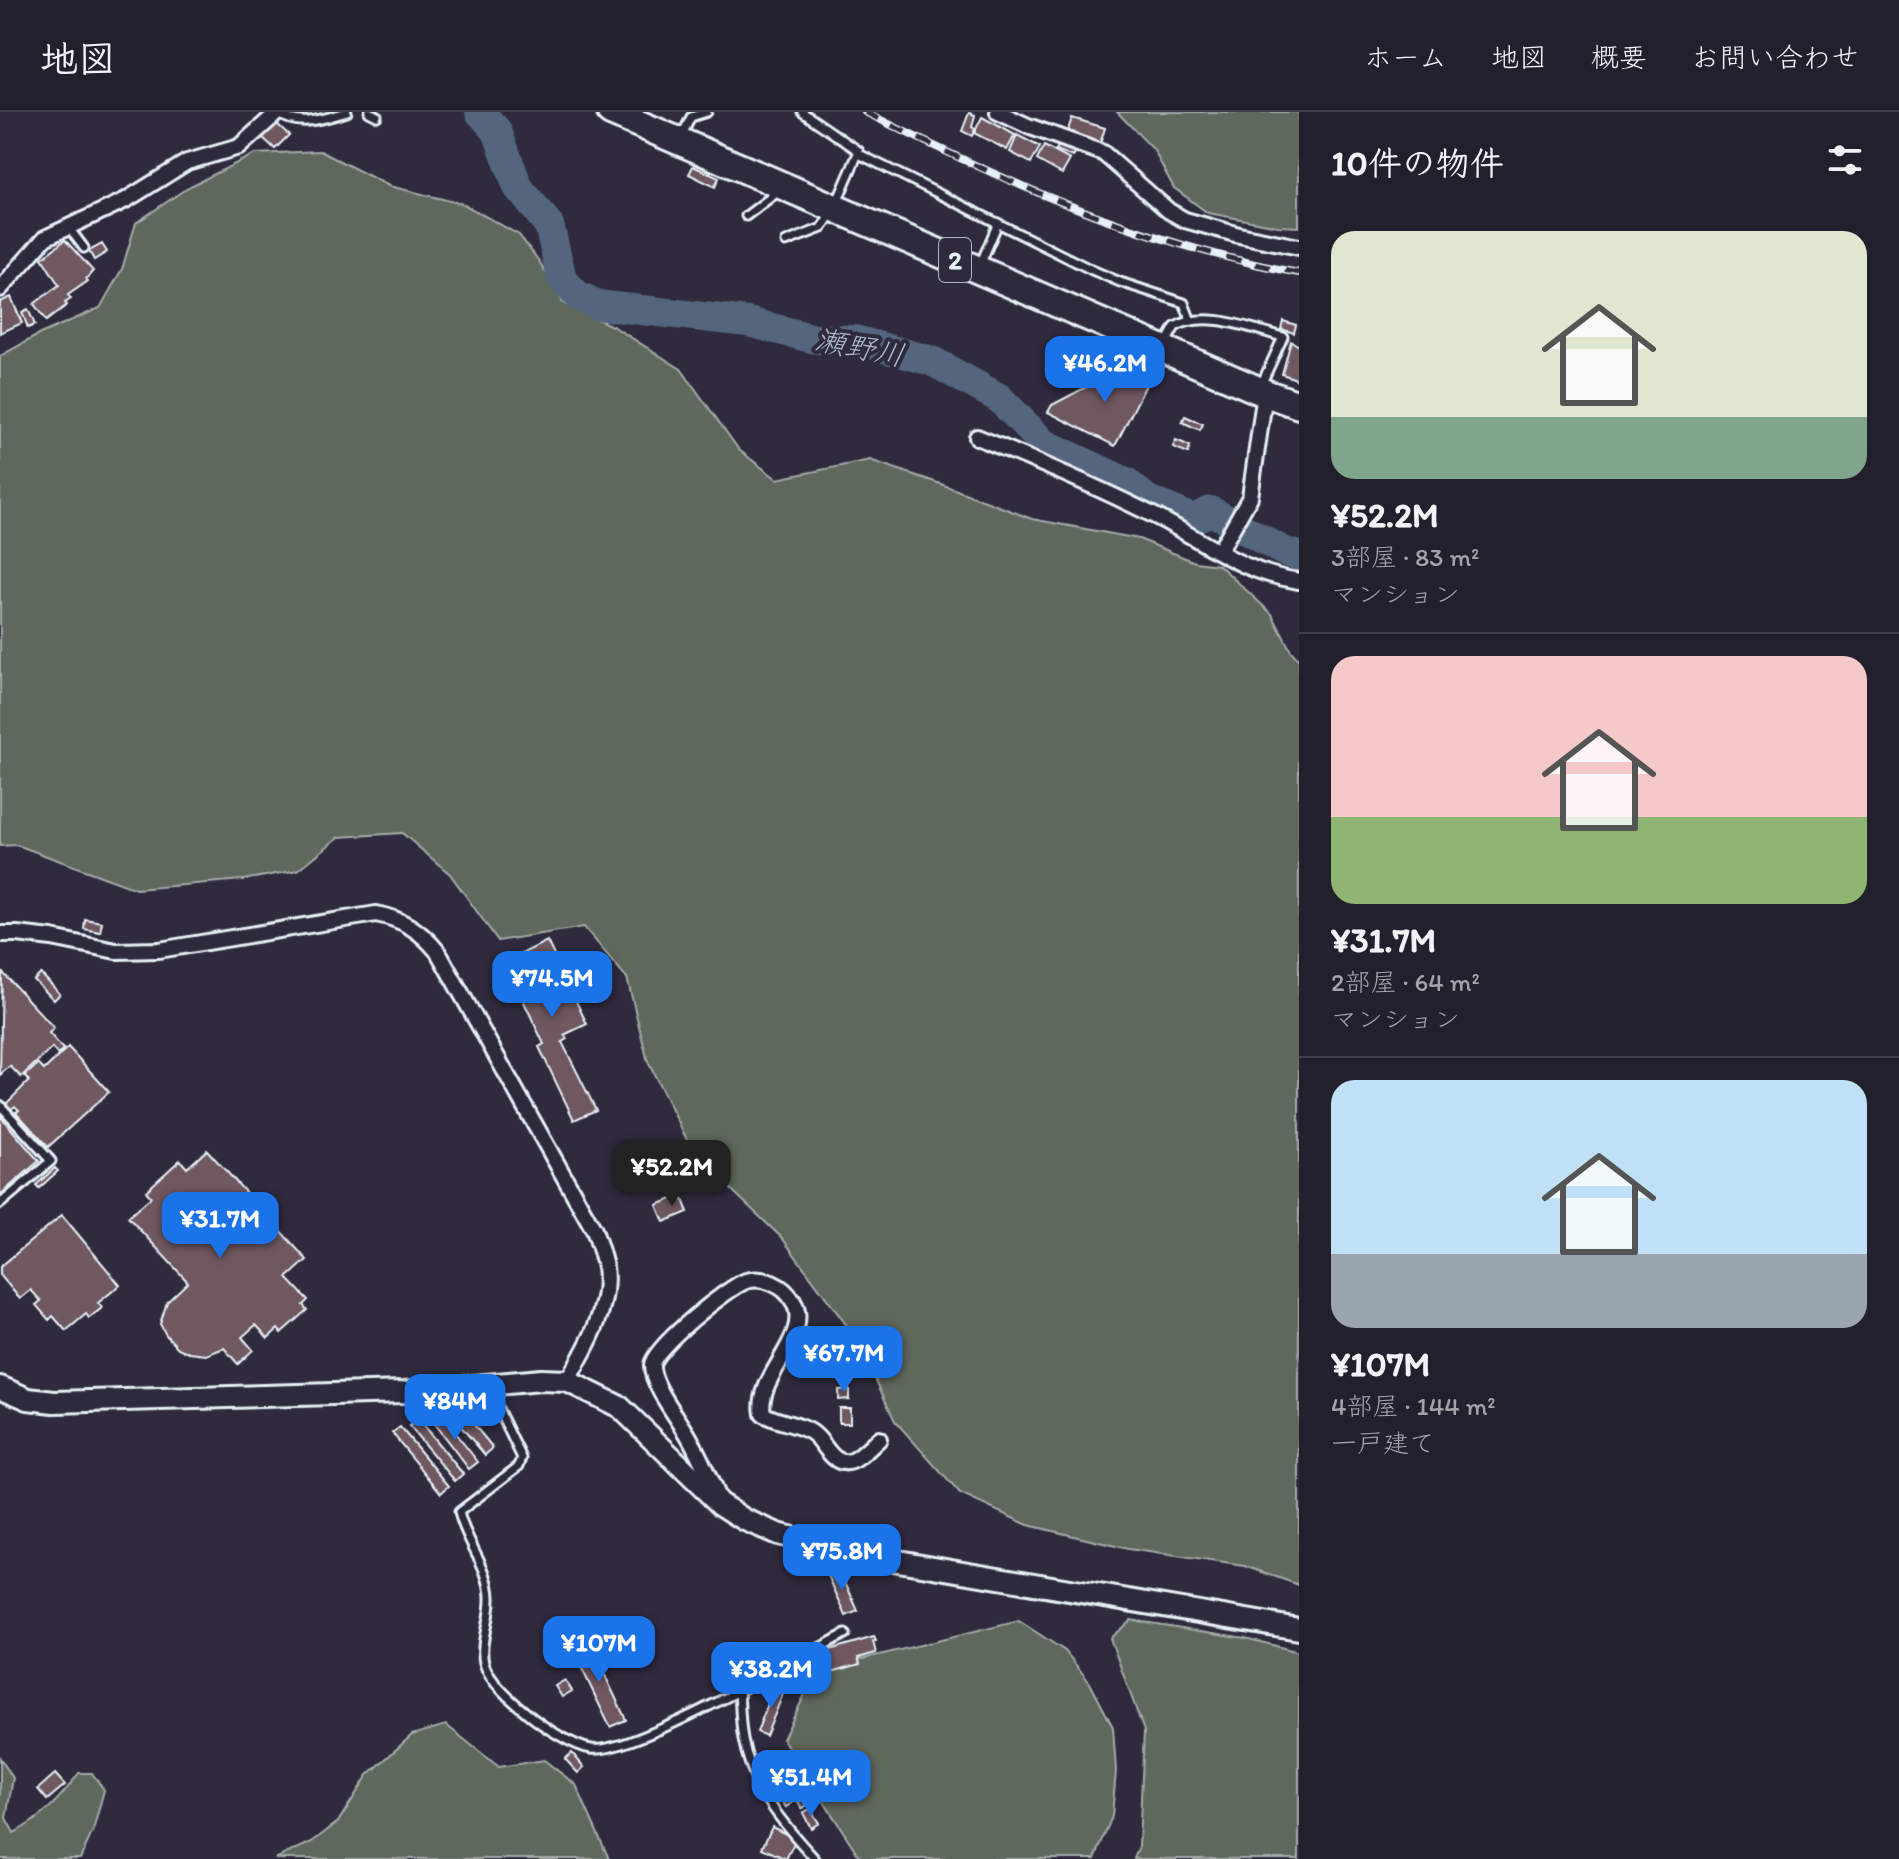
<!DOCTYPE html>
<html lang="ja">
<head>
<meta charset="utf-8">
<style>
	:root { --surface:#23202e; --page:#2b2836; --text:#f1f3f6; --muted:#a3a3aa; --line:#403e4a; --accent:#1a73e8 }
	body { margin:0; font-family:Itim,"Klee One",sans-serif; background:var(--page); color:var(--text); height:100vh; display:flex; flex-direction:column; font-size:30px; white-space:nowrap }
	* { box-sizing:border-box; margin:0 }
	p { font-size:26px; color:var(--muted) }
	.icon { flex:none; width:44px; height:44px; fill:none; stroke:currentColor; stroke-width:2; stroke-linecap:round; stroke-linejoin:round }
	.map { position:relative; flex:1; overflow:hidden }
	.details { display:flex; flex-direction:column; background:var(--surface); width:600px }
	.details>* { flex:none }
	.price { position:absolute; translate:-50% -68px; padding:0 18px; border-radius:16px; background:var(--accent); color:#fff; font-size:26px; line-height:52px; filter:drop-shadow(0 2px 4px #0008) }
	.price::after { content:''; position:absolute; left:50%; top:48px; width:24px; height:18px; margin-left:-12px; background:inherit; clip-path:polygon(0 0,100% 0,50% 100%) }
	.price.selected { background:#222; color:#fff }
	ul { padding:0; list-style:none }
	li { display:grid; align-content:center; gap:16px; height:424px; padding:0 32px }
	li+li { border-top:2px solid var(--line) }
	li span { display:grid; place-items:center; height:248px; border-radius:24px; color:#555 }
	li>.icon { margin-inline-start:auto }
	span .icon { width:144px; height:144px; fill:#fffc; stroke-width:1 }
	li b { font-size:34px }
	h2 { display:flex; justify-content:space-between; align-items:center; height:96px; padding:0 32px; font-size:34px }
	header { display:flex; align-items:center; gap:48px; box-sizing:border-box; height:112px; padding:0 40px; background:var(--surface); border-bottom:2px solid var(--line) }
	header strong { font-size:38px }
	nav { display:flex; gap:44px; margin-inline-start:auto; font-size:28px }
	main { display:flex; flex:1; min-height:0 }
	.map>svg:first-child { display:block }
</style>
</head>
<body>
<header>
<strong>地図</strong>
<nav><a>ホーム</a><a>地図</a><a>概要</a><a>お問い合わせ</a></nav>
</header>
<main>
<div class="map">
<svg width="1299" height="1747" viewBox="0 0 1299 1747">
	<rect width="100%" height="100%" fill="#2f2a3d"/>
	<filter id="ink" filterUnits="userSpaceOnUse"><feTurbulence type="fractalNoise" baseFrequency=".0125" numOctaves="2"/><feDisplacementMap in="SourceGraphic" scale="16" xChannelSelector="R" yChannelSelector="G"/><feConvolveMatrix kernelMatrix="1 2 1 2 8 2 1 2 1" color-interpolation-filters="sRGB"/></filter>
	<g filter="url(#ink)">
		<g fill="#5f675b" stroke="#a4acaa" stroke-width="2">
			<path d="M1117 0H1299V115L1278 114 1208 101 1174 76 1153 37Z"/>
			<path d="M320 39 389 74 463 92 519 123 539 149 563 191 614 215 681 257 739 338 777 367 870 348 941 372 1032 407 1139 427 1195 450 1219 453 1272 502 1291 539 1299 548V1473L1245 1454 1128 1437 1028 1413 960 1382 895 1309 856 1226 782 1126 694 1042 648 950 627 866 584 815 498 829 450 762 402 721 339 725 298 758 243 768 136 777 17 733 0 734V244L40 222 100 196 122 157 136 111 190 74 255 42Z"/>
			<path d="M1131 1508 1245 1526 1299 1540V1747H1134L1139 1734 1144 1619 1110 1526Z"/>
			<path d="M1019 1509 1065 1539 1090 1571 1113 1615 1116 1659 1112 1704 1095 1747H861L783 1627 817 1558Z"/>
			<path d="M446 1613 499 1655 544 1648 576 1673 609 1747H275L312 1730 338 1710 368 1663 412 1623Z"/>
			<path d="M0 1646 13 1666 6 1706 14 1721C42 1706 60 1687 79 1661H92L104 1678 93 1719 80 1747H0Z"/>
		</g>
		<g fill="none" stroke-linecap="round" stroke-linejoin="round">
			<path stroke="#53667e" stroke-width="30" d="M480 0 497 19 518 75 549 113 562 167 577 183 597 193 748 210 815 227 855 228 932 249 999 286 1043 331 1126 370 1146 387 1193 407 1211 399 1283 439 1299 444"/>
		</g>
		<g fill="#6f5860" stroke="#e8f1f8" stroke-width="2">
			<path d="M969 1 975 3 972 15 975 17 972 24 962 19Z"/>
			<path d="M982 5 1015 23 1007 38 974 21Z"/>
			<path d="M1072 6 1105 16 1100 32 1067 21Z"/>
			<path d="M275 10 289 23 275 37 262 25Z"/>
			<path d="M1017 23 1040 35 1031 51 1010 40Z"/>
			<path d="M1060 29 1077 36 1073 45 1056 39Z"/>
			<path d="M1044 34 1070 48 1062 62 1037 48Z"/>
			<path d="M693 54 719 66 715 75 689 62Z"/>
			<path d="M65 128 93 159 86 167 88 169 68 183 71 187 65 191 67 193 46 209 34 192 59 173 42 146Z"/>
			<path d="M102 132 107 140 94 148 89 139Z"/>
			<path d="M11 185 22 211 0 221V190Z"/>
			<path d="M28 197 35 213 28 216 22 200Z"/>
			<path d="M1283 209 1296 213 1294 221 1281 217Z"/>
			<path d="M1291 229 1299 234V268L1282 262Z"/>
			<path d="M1130 252 1151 263 1115 334 1048 300 1052 293Z"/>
			<path d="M1185 304 1203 312 1200 318 1182 310Z"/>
			<path d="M1176 328 1190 334 1188 341 1173 335Z"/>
			<path d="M85 807 102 810 100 820 84 817Z"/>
			<path d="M547 829 587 912 564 923 567 927 562 930 596 998 574 1008 539 935 544 932 505 850Z"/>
			<path d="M2 860 54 916 49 921 63 937 58 943 52 936 21 965 10 954 0 963Z"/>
			<path d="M41 862 60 882 54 888 34 868Z"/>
			<path d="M68 935 109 980 48 1035 16 1000 19 998 15 994 1 1006 0 998 29 969 25 964 38 952 44 958Z"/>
			<path d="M0 1004 39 1049 0 1083Z"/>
			<path d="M207 1038 307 1148 287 1166 308 1188 303 1193 307 1198 281 1221 278 1217 268 1226 256 1213 242 1225 253 1238 238 1252 224 1236 206 1243 189 1241 178 1236 166 1223 160 1212 167 1190 188 1170 128 1105 151 1085 146 1079 180 1048 187 1056Z"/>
			<path d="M55 1056 58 1059 39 1076 36 1073Z"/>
			<path d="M681 1083 688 1100 664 1110 657 1093Z"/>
			<path d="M62 1103 120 1173 98 1191 102 1196 89 1206 86 1202 66 1219 53 1204 49 1208 36 1193 41 1189 31 1178 20 1187 0 1163V1155Z"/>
			<path d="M849 1277V1287L838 1288V1278Z"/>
			<rect x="839" y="1296" width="11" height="15"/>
			<path d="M461 1297 493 1336 485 1343 452 1304Z"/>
			<path d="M441 1303 478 1350 469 1357 432 1309Z"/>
			<path d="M418 1307 463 1362 455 1369 409 1314Z"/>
			<path d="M400 1315 449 1374 441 1381 392 1321Z"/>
			<path d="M839 1456 858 1499 846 1504 827 1461Z"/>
			<path d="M874 1525 876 1529 873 1530 876 1541 858 1546 860 1552 824 1562 819 1544 813 1546 812 1543Z"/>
			<path d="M589 1529 626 1608 610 1615 572 1536Z"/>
			<path d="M565 1568 572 1579 562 1585 555 1574Z"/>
			<path d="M775 1573 785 1577 766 1624 757 1620Z"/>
			<path d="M572 1641 584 1655 578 1661 565 1647Z"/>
			<path d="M787 1661 807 1693 802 1697 782 1665Z"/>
			<path d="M55 1662 65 1673 47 1688 38 1677Z"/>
			<path d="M785 1672 795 1689 786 1695 775 1678Z"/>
			<path d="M810 1697 819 1711 811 1716 803 1701Z"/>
			<path d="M772 1715 796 1727 786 1747 762 1736Z"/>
		</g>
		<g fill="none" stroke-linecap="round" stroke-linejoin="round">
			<defs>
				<g id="lane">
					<path d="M369 0 377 4"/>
					<path d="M802 0 859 39 837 90"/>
					<path d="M277 1C299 16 323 7 347 0"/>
					<path d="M682 23 691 5 707 0"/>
					<path d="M859 42 1092 158 1120 170 1184 191 1191 209"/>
					<path d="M746 104 779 79"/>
					<path d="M69 116 84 136"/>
					<path d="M786 130 822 116 831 102"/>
					<path d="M980 153 998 111"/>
					<path d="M1166 231 1175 215C1205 197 1252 217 1283 225L1261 273"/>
					<path d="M0 993 51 1049 0 1092"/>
					<path d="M488 1276 522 1346 519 1354 459 1400C465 1429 489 1454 490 1485 491 1507 479 1530 484 1551 489 1570 513 1590 528 1602 542 1614 573 1634 591 1637 630 1644 801 1545 845 1522"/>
					<path d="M739 1577C740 1594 740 1611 743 1627 752 1676 783 1712 815 1747"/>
				</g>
				<g id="street">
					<path d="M998 0 1028 14 1103 41 1169 99 1185 108 1239 123 1299 135"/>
					<path d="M0 177 45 126 126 88 187 50 239 35 278 0"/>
					<path d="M977 325C1039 350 1100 376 1159 406 1207 431 1243 461 1299 469"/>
					<path d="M1220 438 1250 385 1265 281"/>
					<path d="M0 822H17L52 826 116 839 159 838 376 802C403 807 421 819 438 840L594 1118C598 1130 603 1143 605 1155 611 1195 586 1237 567 1269"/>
					<path d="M717 1384C708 1363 699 1342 688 1323 678 1306 651 1272 652 1253 653 1236 728 1175 746 1169 763 1164 784 1173 793 1189 814 1224 755 1263 763 1302 779 1311 796 1311 811 1320 819 1325 822 1332 828 1339 847 1364 862 1342 879 1327"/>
				</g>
				<path id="secondary" d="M0 1275 28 1287 54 1290 404 1280 541 1268 567 1269 620 1295 720 1392 745 1408 778 1422 857 1442 1299 1517"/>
				<path id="highway" d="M611 0 1265 281 1299 293"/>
			</defs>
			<use href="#lane" stroke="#e8f1f8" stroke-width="13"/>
			<use href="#street" stroke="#e8f1f8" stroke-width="20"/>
			<use href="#secondary" stroke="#e8f1f8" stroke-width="26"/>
			<use href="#highway" stroke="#e8f1f8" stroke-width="32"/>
			<use href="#lane" stroke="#2f2a3d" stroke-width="7"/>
			<use href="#street" stroke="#2f2a3d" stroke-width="14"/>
			<use href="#secondary" stroke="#2f2a3d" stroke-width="20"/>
			<use href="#highway" stroke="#2f2a3d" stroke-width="26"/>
			<defs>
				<path id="rail" d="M865 0C1002 69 1148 134 1299 161"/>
			</defs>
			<use href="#rail" stroke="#e8f1f8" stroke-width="8"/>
			<use href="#rail" stroke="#2f2a3d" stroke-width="5" stroke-dasharray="15" stroke-linecap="butt"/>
		</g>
	</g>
	<g text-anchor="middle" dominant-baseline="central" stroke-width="8" stroke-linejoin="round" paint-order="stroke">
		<rect fill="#2f2a3d" stroke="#b0b5c0" stroke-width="2" x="939" y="126" width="32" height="44" rx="6"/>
		<g font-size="26" font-weight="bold" fill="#e8f1f8">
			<text x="955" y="148">2</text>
		</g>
		<g font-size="30" font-style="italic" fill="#acb9c7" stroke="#2f2a3d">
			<text transform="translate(860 235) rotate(11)">瀬野川</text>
		</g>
	</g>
</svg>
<b class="price" style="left:1105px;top:292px">¥46.2M</b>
<b class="price" style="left:552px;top:907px">¥74.5M</b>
<b class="price selected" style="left:672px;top:1096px">¥52.2M</b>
<b class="price" style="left:220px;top:1148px">¥31.7M</b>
<b class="price" style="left:844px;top:1282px">¥67.7M</b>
<b class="price" style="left:455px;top:1330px">¥84M</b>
<b class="price" style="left:842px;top:1480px">¥75.8M</b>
<b class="price" style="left:599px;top:1572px">¥107M</b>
<b class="price" style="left:771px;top:1598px">¥38.2M</b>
<b class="price" style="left:811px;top:1706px">¥51.4M</b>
</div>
<section class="details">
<h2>10件の物件<svg class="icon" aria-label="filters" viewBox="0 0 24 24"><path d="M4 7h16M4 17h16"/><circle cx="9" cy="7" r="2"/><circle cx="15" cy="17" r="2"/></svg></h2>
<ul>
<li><span style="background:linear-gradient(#dfe7d0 75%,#7fa58c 0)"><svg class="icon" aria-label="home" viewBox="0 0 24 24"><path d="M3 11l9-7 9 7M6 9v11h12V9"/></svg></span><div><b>¥52.2M</b><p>3部屋 · 83 m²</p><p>マンション</p></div></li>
<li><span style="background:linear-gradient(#f6c9c9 65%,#8fb573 0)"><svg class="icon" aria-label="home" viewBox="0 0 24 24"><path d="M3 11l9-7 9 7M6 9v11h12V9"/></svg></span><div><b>¥31.7M</b><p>2部屋 · 64 m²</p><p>マンション</p></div></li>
<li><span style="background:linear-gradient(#bfe0f5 70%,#9aa5b1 0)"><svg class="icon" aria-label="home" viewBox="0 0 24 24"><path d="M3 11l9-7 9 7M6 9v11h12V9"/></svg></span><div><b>¥107M</b><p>4部屋 · 144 m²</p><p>一戸建て</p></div></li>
</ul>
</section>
</main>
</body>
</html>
